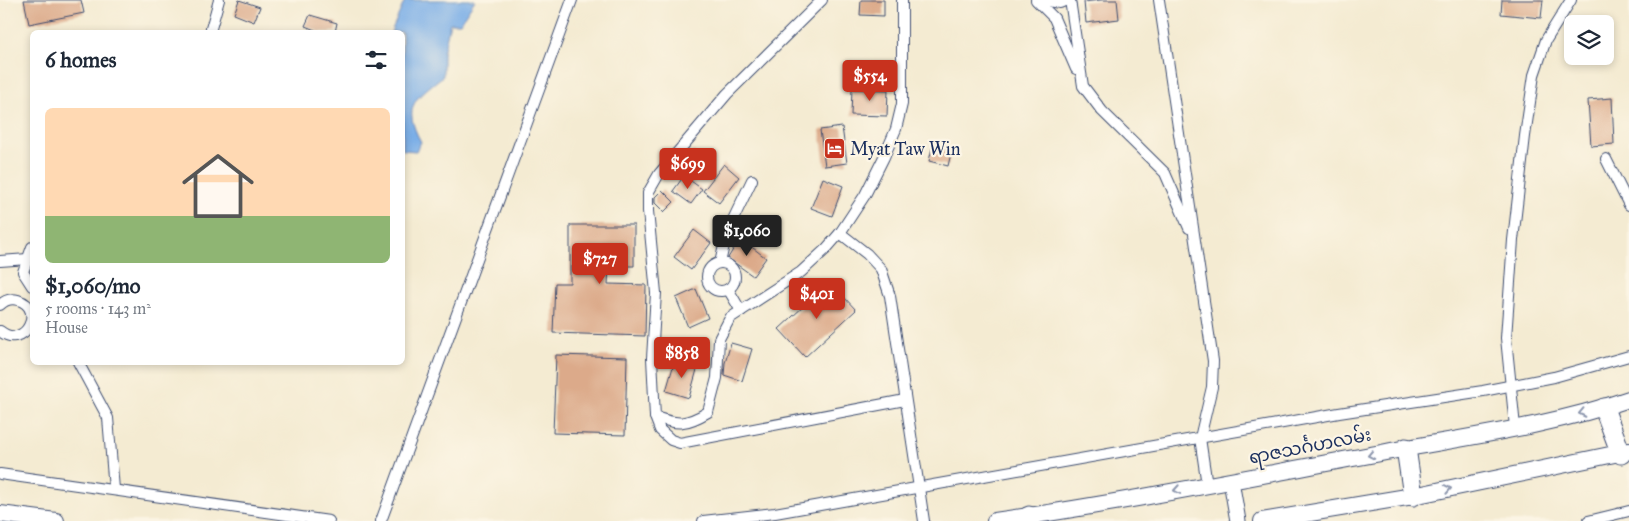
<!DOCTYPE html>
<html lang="en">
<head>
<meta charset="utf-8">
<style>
	:root { --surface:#fff; --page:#f6f6f7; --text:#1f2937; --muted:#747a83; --line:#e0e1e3; --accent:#c8321e }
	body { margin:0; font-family:"IM FELL Great Primer","Noto Sans Myanmar",serif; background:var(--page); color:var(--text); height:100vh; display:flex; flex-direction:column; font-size:19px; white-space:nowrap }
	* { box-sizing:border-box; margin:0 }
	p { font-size:16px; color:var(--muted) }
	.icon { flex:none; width:28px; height:28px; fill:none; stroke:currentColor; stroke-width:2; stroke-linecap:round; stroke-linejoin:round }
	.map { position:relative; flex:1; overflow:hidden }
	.sheet { position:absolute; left:30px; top:30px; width:375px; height:335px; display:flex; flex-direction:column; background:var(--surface); border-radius:8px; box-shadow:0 2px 8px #0003 }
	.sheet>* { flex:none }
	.tools { position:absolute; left:1564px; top:15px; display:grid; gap:10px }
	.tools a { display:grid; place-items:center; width:50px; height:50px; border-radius:8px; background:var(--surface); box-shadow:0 2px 8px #0003; font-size:25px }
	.price { position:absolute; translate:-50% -42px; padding:0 11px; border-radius:5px; background:var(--accent); color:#fff; font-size:16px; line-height:32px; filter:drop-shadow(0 1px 2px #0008) }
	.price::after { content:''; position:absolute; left:50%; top:30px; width:15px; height:11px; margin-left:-8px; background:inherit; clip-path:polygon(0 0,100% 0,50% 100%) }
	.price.current { background:#222; color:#fff }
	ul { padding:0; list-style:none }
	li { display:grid; align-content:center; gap:10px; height:265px; padding:0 15px }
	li+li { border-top:1px solid var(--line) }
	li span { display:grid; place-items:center; height:155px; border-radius:8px; color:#555 }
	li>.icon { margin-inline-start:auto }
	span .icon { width:90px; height:90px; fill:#fffc; stroke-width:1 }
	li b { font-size:21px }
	h2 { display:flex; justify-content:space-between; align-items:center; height:60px; padding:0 15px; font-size:21px }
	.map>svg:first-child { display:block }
</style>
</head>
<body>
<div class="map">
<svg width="1629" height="521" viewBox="0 0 1629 521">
	<rect width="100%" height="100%" fill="#fcf5e5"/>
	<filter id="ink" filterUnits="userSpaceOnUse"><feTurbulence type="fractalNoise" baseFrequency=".02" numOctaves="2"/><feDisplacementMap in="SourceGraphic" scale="10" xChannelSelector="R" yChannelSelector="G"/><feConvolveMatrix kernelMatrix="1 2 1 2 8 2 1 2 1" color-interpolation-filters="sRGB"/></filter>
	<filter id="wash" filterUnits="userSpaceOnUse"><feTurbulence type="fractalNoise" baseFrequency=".0096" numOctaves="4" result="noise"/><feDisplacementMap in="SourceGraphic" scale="20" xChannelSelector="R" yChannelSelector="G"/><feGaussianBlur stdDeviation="1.12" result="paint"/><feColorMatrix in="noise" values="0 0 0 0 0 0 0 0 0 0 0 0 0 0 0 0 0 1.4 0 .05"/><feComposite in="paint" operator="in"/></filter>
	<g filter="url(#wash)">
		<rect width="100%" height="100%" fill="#f4ebd2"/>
		<path fill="#7aaee7" stroke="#4a6ea2" d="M405 0H475L460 23H450L443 53V76C416 98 401 105 421 142L416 151 403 150 402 32H391Z"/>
		<g id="blocks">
			<g fill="#dcaa8a">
				<path d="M24 0H81L84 13 29 24Z"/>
				<path d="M239 0 260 7 254 22 234 14Z"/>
				<path d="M861 0H884V16L860 15Z"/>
				<path d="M1101 0H1117L1119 19 1086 23 1084 2Z"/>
				<path d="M1502 0H1543L1541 18 1501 14Z"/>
				<path d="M310 15 337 23 335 32H320L305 26Z"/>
				<path d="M852 89 888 90 887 116 851 115Z"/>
				<path d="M1612 98 1614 144 1591 146 1588 100Z"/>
				<path d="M842 127 847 163 825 166 820 130Z"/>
				<path d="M933 144 952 149 948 166 929 161Z"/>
				<path d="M694 151 701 164 693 169 686 156Z"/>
				<path d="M724 164 739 177 719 203 703 191Z"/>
				<path d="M684 176 702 189 691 204 673 191Z"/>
				<path d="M823 178 843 186 832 216 811 208Z"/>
				<path d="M662 190 674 202 664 212 655 203V197Z"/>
				<path d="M570 225H634V266H609L608 284 646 285 645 336 553 333 555 283H570Z"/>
				<path d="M694 230 711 243 691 270 674 257Z"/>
				<path d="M740 238 766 258 753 276 728 258Z"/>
				<path d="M830 282 856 310 805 357 779 329Z"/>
				<path d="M696 289 708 318 688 327 676 298Z"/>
				<path d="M731 343 752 349 742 381 724 375 725 363Z"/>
				<path d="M556 355 627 357 625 435 553 433Z"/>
				<path d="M675 360 698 366 689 398 666 391Z"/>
			</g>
		</g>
	</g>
	<g filter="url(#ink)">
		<use href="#blocks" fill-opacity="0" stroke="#3c4b6f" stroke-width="1"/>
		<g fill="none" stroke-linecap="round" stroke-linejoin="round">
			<defs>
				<g id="street">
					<path d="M822 0 727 94 659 174 648 193V211L656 293 652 358 655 417 660 430 671 440 680 443 905 400"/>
					<path d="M1036 0 1054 18 1076 69"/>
					<path d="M1041 0 1060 3 1067 0"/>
					<path d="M1070 0 1083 86 1102 111 1165 173 1189 228"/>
					<path d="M1159 0 1213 361 1212 387 1200 438 1207 485"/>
					<path d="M210 32 219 0"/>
					<path d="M1606 159 1629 205"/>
					<path d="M840 233 867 254 881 269 890 296 924 521"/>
					<path d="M32 247 23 272 32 286"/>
					<path d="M0 261 28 259"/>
					<circle cx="721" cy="277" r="14"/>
					<path d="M720 263 727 232 752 180"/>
					<path d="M728 289 741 311"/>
					<path d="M0 305C5 300 11 298 18 300 46 308 25 351 0 331"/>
					<path d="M78 362 108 418 114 489"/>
					<path d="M655 417C678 425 686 425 708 412L717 378 719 339 730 318 801 272 826 249 840 233 865 195 884 157 896 129 902 104V0"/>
					<path d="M1515 427 1506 338 1513 240 1525 136 1534 75 1546 40 1571 0"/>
					<path d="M0 474 329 521"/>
					<path d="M381 521 572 0"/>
					<path d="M703 521 775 513 1339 413 1483 391 1554 377 1629 356"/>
					<path d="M1588 521 1629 511"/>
				</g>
				<path id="secondary" d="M1231 481 1238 521"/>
				<g id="primary">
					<path d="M0 514 56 521"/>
					<path d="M995 521C1126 502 1256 476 1386 452 1466 437 1551 426 1629 399"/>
					<path d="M1262 521 1413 496 1629 451"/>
				</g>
				<g id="highway">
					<path d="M1604 408 1621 454"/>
					<path d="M1406 448 1413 496"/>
					<path d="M1029 516 1030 521"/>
				</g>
			</defs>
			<use href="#street" stroke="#3c4b6f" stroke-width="12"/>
			<use href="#secondary" stroke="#3c4b6f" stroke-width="17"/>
			<use href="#primary" stroke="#3c4b6f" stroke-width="18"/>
			<use href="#highway" stroke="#3c4b6f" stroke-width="21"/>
			<use href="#street" stroke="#fff" stroke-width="10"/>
			<use href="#secondary" stroke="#fff" stroke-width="15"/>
			<use href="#primary" stroke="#fff" stroke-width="16"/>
			<use href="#highway" stroke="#fff" stroke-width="19"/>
		</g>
		<defs><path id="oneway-chevron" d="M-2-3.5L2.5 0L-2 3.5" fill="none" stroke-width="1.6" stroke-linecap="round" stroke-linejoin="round" transform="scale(1.25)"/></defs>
		<g stroke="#8d97ae">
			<use href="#oneway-chevron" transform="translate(1582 413) rotate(168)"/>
			<use href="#oneway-chevron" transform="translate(1371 455) rotate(169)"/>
			<use href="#oneway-chevron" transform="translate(1448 489) rotate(-11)"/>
			<use href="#oneway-chevron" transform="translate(1177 490) rotate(170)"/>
		</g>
	</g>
	<defs>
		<symbol id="hotel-square" viewBox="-11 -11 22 22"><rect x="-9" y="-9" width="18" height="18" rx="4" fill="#c8321e" stroke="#fcf5e5"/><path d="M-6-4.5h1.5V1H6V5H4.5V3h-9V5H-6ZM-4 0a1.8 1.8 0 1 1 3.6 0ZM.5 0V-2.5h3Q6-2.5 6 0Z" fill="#fff"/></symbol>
	</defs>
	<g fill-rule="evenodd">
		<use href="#hotel-square" x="822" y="136" width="25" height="25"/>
	</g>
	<g text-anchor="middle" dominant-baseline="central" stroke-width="4.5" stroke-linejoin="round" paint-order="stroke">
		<g font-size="18" fill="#1b2f5e" stroke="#fcf5e5" text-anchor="start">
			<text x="850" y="149">Myat Taw Win</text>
		</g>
		<g font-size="18" fill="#1b2f5e" stroke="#fcf5e5">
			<text transform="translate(1310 446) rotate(-11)">ရာဇသင်္ဂဟလမ်း</text>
		</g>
	</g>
</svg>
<div class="tools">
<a><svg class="icon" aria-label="layers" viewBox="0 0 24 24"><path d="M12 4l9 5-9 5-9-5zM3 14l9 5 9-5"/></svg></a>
</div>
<b class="price" style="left:870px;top:102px">$554</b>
<b class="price" style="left:688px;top:190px">$699</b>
<b class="price current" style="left:747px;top:257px">$1,060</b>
<b class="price" style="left:600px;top:285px">$727</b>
<b class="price" style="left:817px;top:320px">$401</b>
<b class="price" style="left:682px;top:379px">$858</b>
<section class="sheet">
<h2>6 homes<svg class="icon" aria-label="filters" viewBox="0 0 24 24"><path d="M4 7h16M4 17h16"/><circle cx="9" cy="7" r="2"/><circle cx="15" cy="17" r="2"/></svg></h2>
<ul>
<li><span style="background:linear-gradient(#ffd9b3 70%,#8fb573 0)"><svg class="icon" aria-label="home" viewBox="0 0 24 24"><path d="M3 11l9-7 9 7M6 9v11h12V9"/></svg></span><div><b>$1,060/mo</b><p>5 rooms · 143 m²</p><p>House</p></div></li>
</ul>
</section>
</div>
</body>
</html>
